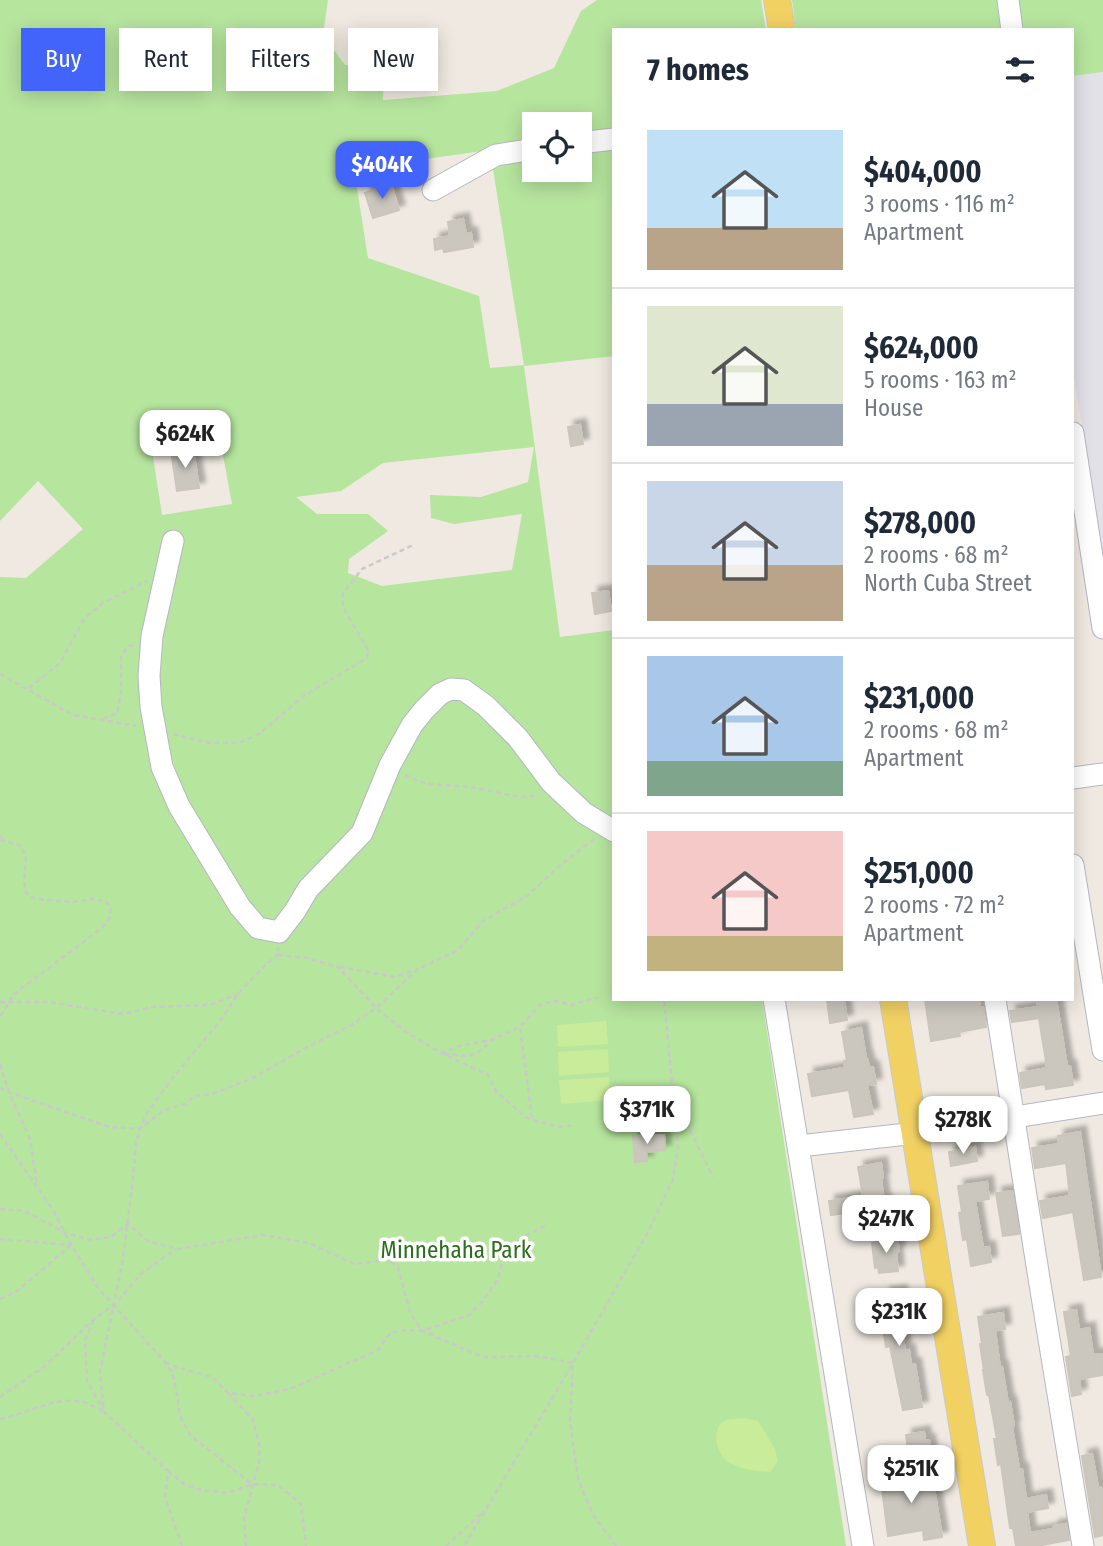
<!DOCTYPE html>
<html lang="en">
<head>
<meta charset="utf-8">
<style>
	:root { --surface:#fff; --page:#f2f2f3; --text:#1f2937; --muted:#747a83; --line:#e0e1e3; --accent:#4264fb }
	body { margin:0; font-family:"Fira Sans Condensed",sans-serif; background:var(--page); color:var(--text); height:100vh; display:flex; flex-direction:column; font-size:26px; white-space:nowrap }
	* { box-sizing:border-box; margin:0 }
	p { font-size:23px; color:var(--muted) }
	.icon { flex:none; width:38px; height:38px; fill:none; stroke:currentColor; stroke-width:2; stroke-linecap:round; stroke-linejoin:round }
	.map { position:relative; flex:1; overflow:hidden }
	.sheet { position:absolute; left:612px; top:28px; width:462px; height:973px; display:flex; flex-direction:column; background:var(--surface); border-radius:0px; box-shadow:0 4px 18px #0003 }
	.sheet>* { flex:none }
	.guide { position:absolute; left:21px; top:28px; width:486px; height:63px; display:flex; gap:14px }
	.fabs { position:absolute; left:522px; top:112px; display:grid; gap:14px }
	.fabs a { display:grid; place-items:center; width:70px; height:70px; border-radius:0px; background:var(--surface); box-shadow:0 4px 18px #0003; font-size:35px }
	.price { position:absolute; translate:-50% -60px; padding:0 16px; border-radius:14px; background:#fff; color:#222; font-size:23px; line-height:46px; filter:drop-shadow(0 2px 4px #0008) }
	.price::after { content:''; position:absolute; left:50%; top:42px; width:21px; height:16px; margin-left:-10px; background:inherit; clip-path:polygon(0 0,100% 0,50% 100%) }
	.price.on { background:var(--accent); color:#fff }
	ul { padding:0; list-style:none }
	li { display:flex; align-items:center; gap:21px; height:175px; padding:0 35px }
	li+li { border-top:2px solid var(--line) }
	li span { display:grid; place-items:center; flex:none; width:196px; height:140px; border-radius:0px; color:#555 }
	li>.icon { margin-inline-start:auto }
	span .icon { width:84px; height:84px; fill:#fffc; stroke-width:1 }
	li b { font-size:30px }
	h2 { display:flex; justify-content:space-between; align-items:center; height:84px; padding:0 35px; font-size:30px }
	.tag { padding:0 24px; border-radius:0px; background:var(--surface); box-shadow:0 4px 18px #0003; font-size:24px; line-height:63px }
	.tag.on { background:var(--accent); color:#fff }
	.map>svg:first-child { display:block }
</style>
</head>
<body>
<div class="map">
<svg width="1103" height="1546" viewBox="0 0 1103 1546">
	<defs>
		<filter id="shadow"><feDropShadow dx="6" dy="-6" stdDeviation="2" flood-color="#0004"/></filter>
	</defs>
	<rect width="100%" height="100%" fill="#efe9e1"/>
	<path fill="#e3e1e8" d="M1103 72V566L1073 370V76Z"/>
	<g fill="#b6e59e" fill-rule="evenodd">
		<path d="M0 0H328L323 35 345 65H384L383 100 497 91 554 68 581 11 597 0H761L766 30H614V356L524 366 560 637 614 630V999H762L846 1546H0V577L26 578 83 529 38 481 0 521ZM534 124H579V170H534ZM490 150 524 365 490 368 479 296 368 258 354 169ZM220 439 232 504 162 515 152 450ZM534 447 528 482 481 497 430 495 431 518 454 524 522 514 512 570 382 586 348 573 349 559 388 531 368 514H317L296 497 341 491 383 463Z"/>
		<path d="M792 0H998L1004 30H796Z"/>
		<path d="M1016 0H1103V72L1073 76V30H1021Z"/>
	</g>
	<g fill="#c9ec9a">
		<path d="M606 1021 608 1044 558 1047 557 1025Z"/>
		<path d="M608 1049 609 1072 559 1076 558 1052Z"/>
		<path d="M609 1077 610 1100 561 1104 559 1080Z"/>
		<path d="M744 1418 758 1421 775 1449 778 1461 770 1472C756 1471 739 1470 727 1461 717 1454 711 1430 723 1422 728 1418 738 1419 744 1418Z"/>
	</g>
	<g fill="#cbc7bf" stroke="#cbc5ba" stroke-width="2" filter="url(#shadow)">
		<path d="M391 184 399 210 373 218 365 193Z"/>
		<path d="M463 219 466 234 471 233 473 247 444 252 443 248 435 250 434 239 450 236 448 222Z"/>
		<path d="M580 425 583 444 571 446 568 427Z"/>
		<path d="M193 449 199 488 177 491 171 451Z"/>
		<path d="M608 591 611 611 595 614 592 593Z"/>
		<path d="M827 999H844L847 1020 830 1023Z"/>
		<path d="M925 999H980V1007H983L986 1027 959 1032 960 1036 931 1041Z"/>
		<path d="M1037 999H1056L1067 1066H1070L1073 1085 1046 1089 1045 1084 1022 1088 1020 1073 1047 1068 1039 1018 1012 1022 1010 1011 1038 1007Z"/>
		<path d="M861 1028 866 1058H867L869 1067H873L876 1084 867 1085 873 1114 854 1117 849 1090 812 1096 808 1074 844 1068V1061H847L842 1032Z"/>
		<path d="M1080 1132 1101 1277 1084 1280 1073 1212 1043 1218 1040 1201 1070 1196 1066 1163 1035 1168 1032 1148 1059 1144 1058 1136Z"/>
		<path d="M664 1135 665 1150 646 1152 647 1161 635 1162 633 1136Z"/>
		<path d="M975 1147 977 1161 951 1166 949 1152Z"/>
		<path d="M881 1163 883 1178 881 1179 884 1201H887L889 1215 867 1218 866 1210 831 1215 829 1201 863 1196 858 1167Z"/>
		<path d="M987 1182 989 1199 975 1201 983 1248 989 1247 991 1262 971 1266 967 1239 963 1240 959 1213 962 1212 958 1186Z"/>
		<path d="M1012 1191 1019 1234 1003 1236 996 1193Z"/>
		<path d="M897 1238 899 1251 896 1252 898 1271 879 1273 878 1267 875 1268 872 1243Z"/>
		<path d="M901 1291 907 1329 902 1330 905 1351 909 1350 911 1364H915L922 1407 903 1410 890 1346 886 1347 882 1320 872 1321 869 1308 886 1305 884 1293Z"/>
		<path d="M1076 1310 1079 1330 1089 1328 1093 1355 1103 1354V1375L1079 1379 1081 1394 1072 1396 1066 1357 1071 1356 1064 1312Z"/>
		<path d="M1003 1313 1005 1329 995 1330 1000 1368 1002 1367 1008 1403 1010 1402 1014 1426 1012 1427 1019 1469H1022L1026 1499 1046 1495 1048 1508 1027 1512 1030 1533 1053 1529V1526L1066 1524 1069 1540 1037 1546H1016L1013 1528H1010L1001 1464 998 1465 994 1439H997L989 1395H987L983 1370H984L980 1344H982L978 1317Z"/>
		<path d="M924 1432 925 1440H929L931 1453H927L928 1460 910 1463 906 1435Z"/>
		<path d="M1092 1454 1098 1487H1101L1103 1507V1535L1095 1537 1082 1456Z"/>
		<path d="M919 1465 921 1484 933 1482 942 1537 924 1540 923 1530 888 1536 882 1488 896 1486 894 1468Z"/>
	</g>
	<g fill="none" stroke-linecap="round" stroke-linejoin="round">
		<defs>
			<g id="minor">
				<path d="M1008 0 1012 30"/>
				<path d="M579 143 614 139"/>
				<path d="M433 190 496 155 534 149"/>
				<path d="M1073 433 1103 628"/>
				<path d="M173 541 152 636 149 676 151 707 162 767 179 806 240 907 258 928 279 932 295 911 308 889 362 833 390 765 412 725 424 710 440 694 451 689 464 690 486 706 518 738 551 782 584 813 614 831"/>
				<path d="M1073 778 1103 774"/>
				<path d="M1073 865 1103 1050"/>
				<path d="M774 999 863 1546"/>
				<path d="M995 999 1038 1272 1083 1546"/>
				<path d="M799 1146 916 1133 1103 1103"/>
			</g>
			<g id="major">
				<path d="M777 0 782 30"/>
				<path d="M893 999 982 1546"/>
			</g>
		</defs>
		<use href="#minor" stroke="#b4b7c1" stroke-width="23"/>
		<use href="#major" stroke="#c9c9c9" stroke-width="28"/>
		<g stroke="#c9c9c9" stroke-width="2.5" stroke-dasharray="5 3.5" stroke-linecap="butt">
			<path d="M0 674 73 715 136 726"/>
			<path d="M29 688 60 663 84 619 103 603 147 581"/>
			<path d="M103 719 117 713 121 693V655L129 646 135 645"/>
			<path d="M173 734 210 743H239L259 734 305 695 367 658 368 650 343 607V593L362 569 415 544"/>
			<path d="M405 775C411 777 415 780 420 782 438 786 457 785 475 788 492 790 524 802 539 794"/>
			<path d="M0 836 6 841"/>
			<path d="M0 840 20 845 26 856 24 883 26 893 36 899 73 902 93 899 105 901 111 907 110 917 102 928 14 994 0 1017"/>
			<path d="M278 955 308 958 338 967 376 1008 406 1032 441 1053 488 1075 496 1092 527 1118 558 1127 571 1126"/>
			<path d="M340 967 395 977 415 970"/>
			<path d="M0 1002H48L123 1014 152 1007 210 1005 238 994"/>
			<path d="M441 1053 463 1045 492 1040 520 1027"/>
			<path d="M444 1054C470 1056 471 1060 491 1041"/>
			<path d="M0 1064 9 1092 30 1139 37 1185"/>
			<path d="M0 1088 9 1092 109 1127 140 1129 164 1110 185 1104 195 1096 211 1094 251 1079 307 1047 351 1025 376 1008 418 969 458 950 483 921 528 895 557 868 594 839"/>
			<path d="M673 1102 677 1104 713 1177"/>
			<path d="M532 1118 520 1027 541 1004 556 1001 572 1005 587 1000 598 998"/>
			<path d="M0 1134 55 1213 71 1245 99 1289 165 1362 173 1374 178 1401 179 1414 191 1436 252 1484"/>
			<path d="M0 1209 25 1211 64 1232 89 1240 111 1237 128 1224 148 1241 178 1249 263 1235 309 1243 354 1264 388 1260 398 1267 410 1312 422 1331 483 1357 538 1356 573 1363 464 1546"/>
			<path d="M0 1239 71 1245"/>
			<path d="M0 1299 17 1291 71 1245"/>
			<path d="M94 1320 85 1340 87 1381 103 1409"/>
			<path d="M165 1362 176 1367 212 1377 228 1393 254 1396 290 1389 378 1350 390 1333 406 1330 422 1331 469 1315 482 1302 497 1281 504 1257 525 1236 545 1226"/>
			<path d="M228 1393 253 1420 259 1444V1462L244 1518 246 1546"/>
			<path d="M0 1397 44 1367 94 1319 114 1305 142 1273 176 1249"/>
			<path d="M0 1419C28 1414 53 1396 83 1402 90 1404 98 1409 104 1412"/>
			<path d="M168 1471 185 1485 201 1490 228 1493 252 1484 278 1485 301 1504 306 1546"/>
			<path d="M182 1546 165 1497 168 1471 104 1412 100 1372 123 1259 134 1169 136 1143 140 1129 147 1113 175 1075 220 1021 238 994 266 964 278 955V947"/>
			<path d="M446 1546 484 1511"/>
			<path d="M616 1546 593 1515 578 1479 570 1421 573 1363 649 1230 673 1179 678 1147 664 999"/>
		</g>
		<use href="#minor" stroke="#fff" stroke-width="21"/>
		<use href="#major" stroke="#f2d163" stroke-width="26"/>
	</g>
	<g text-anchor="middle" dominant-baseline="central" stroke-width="7" stroke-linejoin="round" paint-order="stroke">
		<g font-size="23" fill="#2c6e1b" stroke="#fff">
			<text x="456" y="1250">Minnehaha Park</text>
		</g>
	</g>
</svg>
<div class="fabs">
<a><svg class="icon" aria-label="locate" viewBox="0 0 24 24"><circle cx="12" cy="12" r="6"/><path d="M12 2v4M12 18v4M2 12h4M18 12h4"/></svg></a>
</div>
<b class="price on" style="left:382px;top:201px">$404K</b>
<b class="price" style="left:185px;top:470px">$624K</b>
<b class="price" style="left:647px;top:1146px">$371K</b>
<b class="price" style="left:963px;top:1156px">$278K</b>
<b class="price" style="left:886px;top:1255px">$247K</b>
<b class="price" style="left:899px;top:1348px">$231K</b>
<b class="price" style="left:911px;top:1505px">$251K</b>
<div class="guide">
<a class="tag on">Buy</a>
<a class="tag">Rent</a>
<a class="tag">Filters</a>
<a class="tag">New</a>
</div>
<section class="sheet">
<h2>7 homes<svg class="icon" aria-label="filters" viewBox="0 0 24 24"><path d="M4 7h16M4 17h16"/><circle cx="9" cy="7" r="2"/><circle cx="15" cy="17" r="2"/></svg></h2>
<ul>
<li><span style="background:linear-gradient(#bfe0f5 70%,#b9a48a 0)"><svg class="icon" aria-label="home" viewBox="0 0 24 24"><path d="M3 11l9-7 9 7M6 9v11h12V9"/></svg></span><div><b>$404,000</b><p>3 rooms · 116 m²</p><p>Apartment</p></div></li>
<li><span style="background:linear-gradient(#dfe7d0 70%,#9aa5b1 0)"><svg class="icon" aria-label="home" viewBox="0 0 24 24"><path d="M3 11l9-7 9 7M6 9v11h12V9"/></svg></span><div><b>$624,000</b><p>5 rooms · 163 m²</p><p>House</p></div></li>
<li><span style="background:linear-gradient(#c9d6e8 60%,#b9a48a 0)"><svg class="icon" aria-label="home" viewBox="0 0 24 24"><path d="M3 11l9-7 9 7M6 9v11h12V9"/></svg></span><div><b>$278,000</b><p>2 rooms · 68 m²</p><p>North Cuba Street</p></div></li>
<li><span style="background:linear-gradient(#a9c7e8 75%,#7fa58c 0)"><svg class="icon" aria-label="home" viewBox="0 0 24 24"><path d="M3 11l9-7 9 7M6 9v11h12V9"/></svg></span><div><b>$231,000</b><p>2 rooms · 68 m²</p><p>Apartment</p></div></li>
<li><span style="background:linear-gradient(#f6c9c9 75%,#c2b280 0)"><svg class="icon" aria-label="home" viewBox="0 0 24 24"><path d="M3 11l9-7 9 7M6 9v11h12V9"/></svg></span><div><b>$251,000</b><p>2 rooms · 72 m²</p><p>Apartment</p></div></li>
</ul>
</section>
</div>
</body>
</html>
